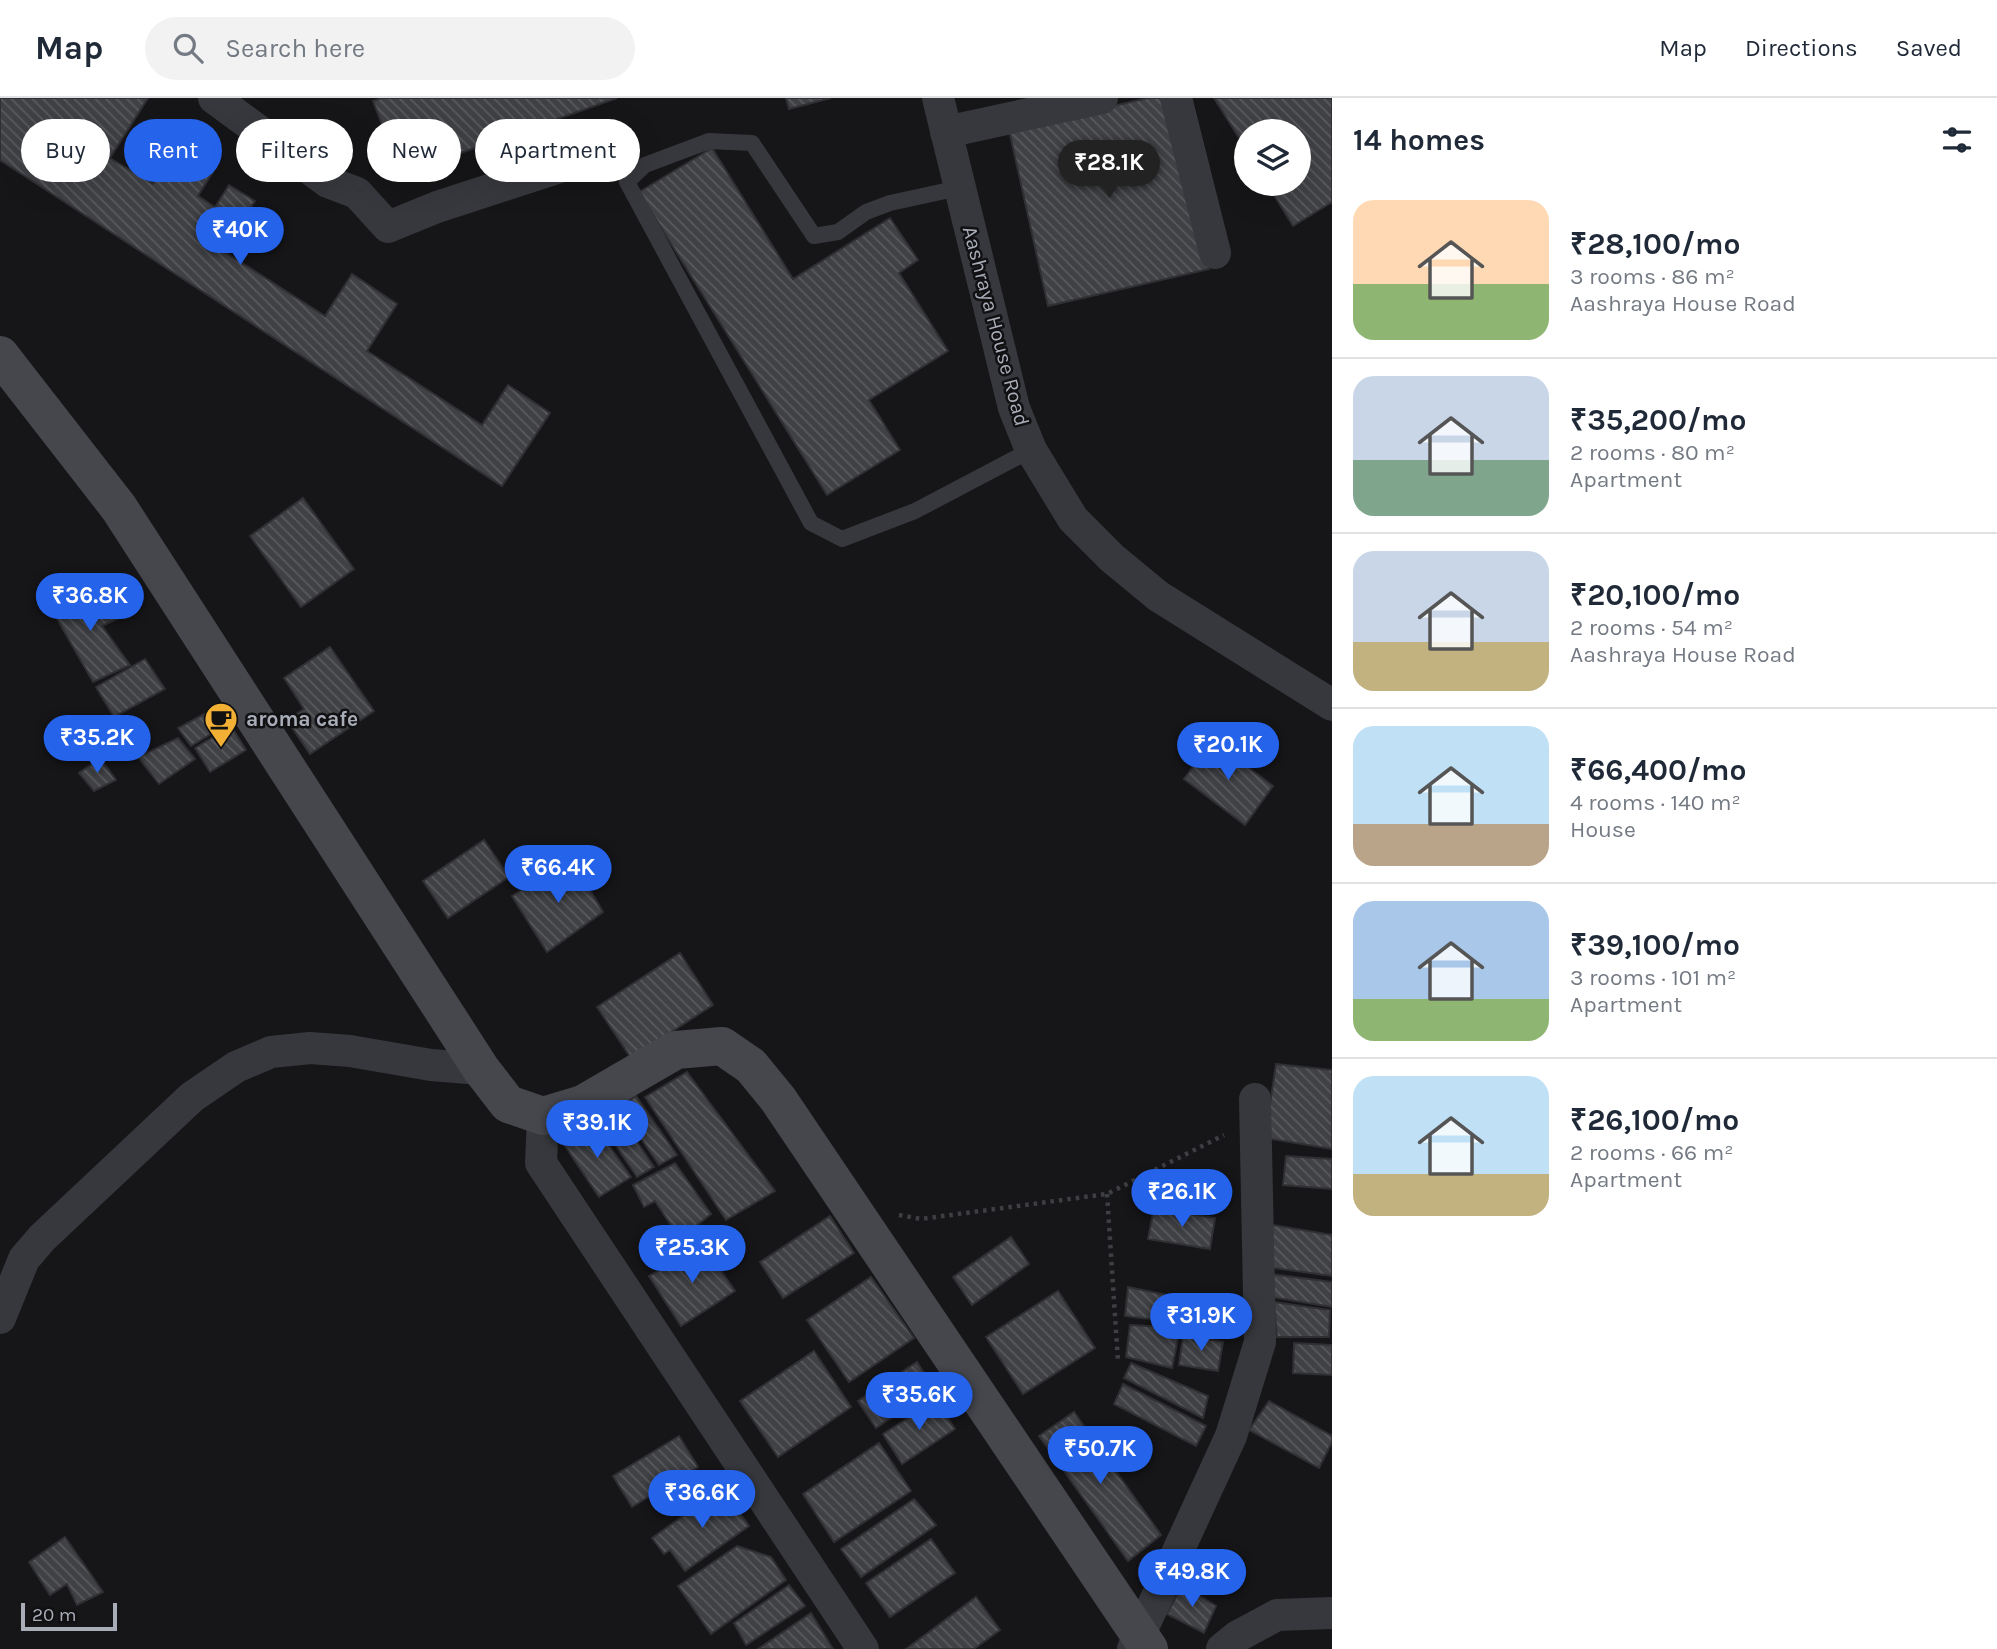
<!DOCTYPE html>
<html lang="en">
<head>
<meta charset="utf-8">
<style>
	:root { --surface:#fff; --page:#f2f2f3; --text:#1f2937; --muted:#747a83; --line:#e0e1e3; --accent:#2563eb }
	body { margin:0; font-family:Karla,sans-serif; background:var(--page); color:var(--text); height:100vh; display:flex; flex-direction:column; font-size:26px; white-space:nowrap }
	* { box-sizing:border-box; margin:0 }
	p { font-size:23px; color:var(--muted) }
	.icon { flex:none; width:38px; height:38px; fill:none; stroke:currentColor; stroke-width:2; stroke-linecap:round; stroke-linejoin:round }
	.map { position:relative; flex:1; overflow:hidden }
	.sheet { display:flex; flex-direction:column; background:var(--surface); width:665px }
	.sheet>* { flex:none }
	.top-card { position:absolute; left:21px; top:21px; width:665px; height:63px; display:flex; gap:14px }
	.buttons { position:absolute; left:1234px; top:21px; display:grid; gap:14px }
	.buttons a { display:grid; place-items:center; width:77px; height:77px; border-radius:50%; background:var(--surface); box-shadow:0 7px 28px #0002; font-size:35px }
	.scale { position:absolute; left:21px; bottom:18px; width:96px; box-sizing:border-box; padding-left:7px; border:4px solid #a8adb8; border-top:0; font-size:19px; line-height:24px; white-space:nowrap; color:#a8adb8; -webkit-text-stroke:5px #111113; paint-order:stroke }
	.price { position:absolute; translate:-50% -60px; padding:0 16px; border-radius:24px; background:var(--accent); color:#fff; font-size:23px; line-height:46px; filter:drop-shadow(0 2px 4px #0008) }
	.price::after { content:''; position:absolute; left:50%; top:42px; width:21px; height:16px; margin-left:-10px; background:inherit; clip-path:polygon(0 0,100% 0,50% 100%) }
	.price.current { background:#222; color:#fff }
	ul { padding:0; list-style:none }
	li { display:flex; align-items:center; gap:21px; height:175px; padding:0 21px }
	li+li { border-top:2px solid var(--line) }
	li span { display:grid; place-items:center; flex:none; width:196px; height:140px; border-radius:21px; color:#555 }
	li>.icon { margin-inline-start:auto }
	span .icon { width:84px; height:84px; fill:#fffc; stroke-width:1 }
	li b { font-size:30px }
	h2 { display:flex; justify-content:space-between; align-items:center; height:84px; padding:0 21px; font-size:30px }
	.tag { padding:0 24px; border-radius:32px; background:var(--surface); box-shadow:0 7px 28px #0002; font-size:24px; line-height:63px }
	.tag.current { background:var(--accent); color:#fff }
	header { display:flex; align-items:center; gap:42px; box-sizing:border-box; height:98px; padding:0 35px; background:var(--surface); border-bottom:2px solid var(--line) }
	header strong { font-size:33px }
	nav { display:flex; gap:38px; margin-inline-start:auto; font-size:24px }
	.search { width:490px; height:63px; background:var(--page); display:flex; align-items:center; gap:18px; box-sizing:border-box; padding:0 24px; border-radius:38px; color:var(--muted); font-size:26px }
	main { display:flex; flex:1; min-height:0 }
	.map>svg:first-child { display:block }
</style>
</head>
<body>
<header>
<strong>Map</strong>
<div class="search"><svg class="icon" aria-label="search" viewBox="0 0 24 24"><circle cx="10" cy="10" r="6"/><path d="M15 15l6 6"/></svg>Search here</div>
<nav><a>Map</a><a>Directions</a><a>Saved</a></nav>
</header>
<main>
<div class="map">
<svg width="1332" height="1551" viewBox="0 0 1332 1551">
	<defs>
		<pattern id="building-back-hatch" width="6" height="6" patternUnits="userSpaceOnUse" patternTransform="scale(1.75)"><rect width="6" height="6" fill="#404145"/><path d="M-1 5l2 2M0 0l6 6M5-1l2 2" fill="none" stroke="#595a5e"/></pattern>
	</defs>
	<rect width="100%" height="100%" fill="#161618"/>
	<g fill="url(#building-back-hatch)" stroke="#303034" stroke-width="2">
		<path d="M0 0H148L110 60 153 86 177 49 214 72 198 98 215 109 229 87 255 103 223 153 325 218 352 176 397 206 367 253 482 327 508 287 550 315 502 388 0 62Z"/>
		<path d="M382 0H617L401 76 373 3Z"/>
		<path d="M786 0H831L789 11Z"/>
		<path d="M1148 0H1171L1209 171 1048 208 1009 32Z"/>
		<path d="M1214 0H1332V104L1293 128 1267 86H1298V33H1246V51Z"/>
		<path d="M712 50 793 181 890 120 918 162 899 175 948 253 869 302 900 352 827 397 639 94Z"/>
		<path d="M303 400 354 471 301 509 250 438Z"/>
		<path d="M99 490 119 520 102 528 130 567 93 584 48 505 67 494 79 507Z"/>
		<path d="M330 549 374 613 310 656 287 622 304 611 284 580Z"/>
		<path d="M145 561 165 591 114 619 96 589Z"/>
		<path d="M219 608 231 624 191 648 178 630Z"/>
		<path d="M231 628 246 652 210 674 195 650Z"/>
		<path d="M178 640 195 661 159 686 138 659Z"/>
		<path d="M1212 642 1273 688 1245 727 1184 681Z"/>
		<path d="M100 660 116 682 94 693 79 675Z"/>
		<path d="M484 742 509 779 448 820 423 783Z"/>
		<path d="M571 760 603 814 547 854 512 798Z"/>
		<path d="M680 855 713 907 631 960 597 909Z"/>
		<path d="M1276 966 1332 972V1051L1265 1040Z"/>
		<path d="M687 974 775 1093 726 1122 645 999Z"/>
		<path d="M636 998 677 1057 659 1067 619 1009Z"/>
		<path d="M617 1014 654 1069 637 1079 599 1023Z"/>
		<path d="M594 1026 631 1079 599 1099 563 1045Z"/>
		<path d="M1286 1058 1332 1061V1091L1283 1087Z"/>
		<path d="M675 1065 711 1116 680 1141 655 1103 644 1109 633 1087Z"/>
		<path d="M1154 1110 1215 1120 1210 1151 1148 1141Z"/>
		<path d="M830 1118 854 1155 783 1200 760 1164Z"/>
		<path d="M1267 1126 1332 1137V1178L1267 1169Z"/>
		<path d="M1011 1139 1029 1166 972 1207 953 1179Z"/>
		<path d="M703 1147 735 1193 681 1228 649 1178Z"/>
		<path d="M1271 1176 1332 1184V1209L1271 1199Z"/>
		<path d="M871 1179 914 1240 849 1284 807 1222Z"/>
		<path d="M1128 1189 1176 1199 1173 1224 1125 1218Z"/>
		<path d="M1058 1193 1095 1250 1023 1296 986 1239Z"/>
		<path d="M1274 1204 1330 1212 1329 1239H1277Z"/>
		<path d="M1130 1227 1180 1230 1172 1270 1126 1259Z"/>
		<path d="M1183 1237 1223 1244 1218 1273 1179 1267Z"/>
		<path d="M1294 1245 1332 1247V1277L1293 1275Z"/>
		<path d="M814 1253 851 1309 778 1359 740 1303Z"/>
		<path d="M917 1264 934 1291 876 1330 858 1303Z"/>
		<path d="M1131 1265 1208 1298 1203 1320 1124 1280Z"/>
		<path d="M1123 1286 1206 1328 1196 1348 1114 1306Z"/>
		<path d="M936 1302 955 1331 902 1366 883 1336Z"/>
		<path d="M1269 1303 1332 1338V1344L1319 1370 1249 1332Z"/>
		<path d="M1074 1314 1161 1437 1128 1463 1039 1338Z"/>
		<path d="M679 1338 698 1369 632 1409 613 1378Z"/>
		<path d="M879 1345 911 1393 834 1444 803 1396Z"/>
		<path d="M722 1390 749 1428 685 1473 670 1452 664 1456 652 1440Z"/>
		<path d="M914 1401 936 1427 861 1479 841 1451Z"/>
		<path d="M65 1439 103 1494 77 1507 67 1486 50 1497 29 1464Z"/>
		<path d="M931 1441 955 1475 890 1519 866 1485Z"/>
		<path d="M737 1448 771 1459 786 1482 711 1536 678 1488Z"/>
		<path d="M789 1487 805 1508 746 1547 734 1525Z"/>
		<path d="M1182 1487 1216 1508 1204 1535 1167 1516Z"/>
		<path d="M976 1499 1000 1532 974 1551H906Z"/>
		<path d="M811 1515 833 1551H758Z"/>
	</g>
	<g fill="none" stroke-linecap="round" stroke-linejoin="round">
		<g stroke="#3d3f44" stroke-width="4.5" stroke-dasharray="3.5 5" stroke-linecap="butt">
			<path d="M1107 1096 1118 1263"/>
			<path d="M899 1117 921 1121 1107 1096 1224 1037"/>
		</g>
		<path stroke="#37383d" stroke-width="16" d="M959 90 890 105 866 114 838 134 814 138 752 45 709 43 645 67 627 84 811 425 842 441 915 413 1031 352"/>
		<g stroke="#37383d" stroke-width="32">
			<path d="M214 0 328 84 357 95 388 129 437 109 612 52"/>
			<path d="M938 0 1014 310 1031 352 1073 421 1112 460 1158 498 1332 607"/>
			<path d="M1176 0 1215 155"/>
			<path d="M946 34 1102 0"/>
			<path d="M543 1018 541 1065 863 1551"/>
			<path d="M0 1220 24 1161 42 1140 192 999 236 969 271 954 310 950 350 953 431 967 481 971"/>
			<path d="M1133 1551 1231 1338 1260 1244 1255 1001"/>
			<path d="M1222 1551 1238 1538 1277 1517 1332 1515"/>
		</g>
		<path stroke="#45474d" stroke-width="38" d="M0 257 119 410 481 971 508 1006 543 1018 583 1006 676 952 722 948 751 968 778 1001 1149 1551"/>
	</g>
	<defs>
		<symbol id="cafe-pin" viewBox="-11 -11 22 30"><path d="M0 17L-7.5 6A9.5 9.5 0 1 1 7.5 6Z" fill="#f2b134" stroke="#111113"/><path d="M-5.5-4.5H6V0H3Q3 3.5 0 3.5H-2.5Q-5.5 3.5-5.5 0ZM3-3.2v2h1.7v-2ZM-6 4.5H4V6H-6Z" fill="#111"/></symbol>
	</defs>
	<g fill-rule="evenodd">
		<use href="#cafe-pin" x="202" y="602" width="38" height="52"/>
	</g>
	<g text-anchor="middle" dominant-baseline="central" stroke-width="5" stroke-linejoin="round" paint-order="stroke">
		<g font-size="21" fill="#a8adb8" stroke="#111113">
			<text transform="translate(996 228) rotate(75)">Aashraya House Road</text>
		</g>
		<g font-size="21" font-weight="bold" fill="#a8adb8" stroke="#111113" text-anchor="start">
			<text x="246" y="621">aroma cafe</text>
		</g>
	</g>
</svg>
<div class="buttons">
<a><svg class="icon" aria-label="layers" viewBox="0 0 24 24"><path d="M12 4l9 5-9 5-9-5zM3 14l9 5 9-5"/></svg></a>
</div>
<div class="scale">20 m</div>
<b class="price current" style="left:1109px;top:102px">₹28.1K</b>
<b class="price" style="left:240px;top:169px">₹40K</b>
<b class="price" style="left:90px;top:535px">₹36.8K</b>
<b class="price" style="left:97px;top:677px">₹35.2K</b>
<b class="price" style="left:1228px;top:684px">₹20.1K</b>
<b class="price" style="left:558px;top:807px">₹66.4K</b>
<b class="price" style="left:597px;top:1062px">₹39.1K</b>
<b class="price" style="left:1182px;top:1131px">₹26.1K</b>
<b class="price" style="left:692px;top:1187px">₹25.3K</b>
<b class="price" style="left:1201px;top:1255px">₹31.9K</b>
<b class="price" style="left:919px;top:1334px">₹35.6K</b>
<b class="price" style="left:1100px;top:1388px">₹50.7K</b>
<b class="price" style="left:702px;top:1432px">₹36.6K</b>
<b class="price" style="left:1192px;top:1511px">₹49.8K</b>
<div class="top-card">
<a class="tag">Buy</a>
<a class="tag current">Rent</a>
<a class="tag">Filters</a>
<a class="tag">New</a>
<a class="tag">Apartment</a>
</div>
</div>
<section class="sheet">
<h2>14 homes<svg class="icon" aria-label="filters" viewBox="0 0 24 24"><path d="M4 7h16M4 17h16"/><circle cx="9" cy="7" r="2"/><circle cx="15" cy="17" r="2"/></svg></h2>
<ul>
<li><span style="background:linear-gradient(#ffd9b3 60%,#8fb573 0)"><svg class="icon" aria-label="home" viewBox="0 0 24 24"><path d="M3 11l9-7 9 7M6 9v11h12V9"/></svg></span><div><b>₹28,100/mo</b><p>3 rooms · 86 m²</p><p>Aashraya House Road</p></div></li>
<li><span style="background:linear-gradient(#c9d6e8 60%,#7fa58c 0)"><svg class="icon" aria-label="home" viewBox="0 0 24 24"><path d="M3 11l9-7 9 7M6 9v11h12V9"/></svg></span><div><b>₹35,200/mo</b><p>2 rooms · 80 m²</p><p>Apartment</p></div></li>
<li><span style="background:linear-gradient(#c9d6e8 65%,#c2b280 0)"><svg class="icon" aria-label="home" viewBox="0 0 24 24"><path d="M3 11l9-7 9 7M6 9v11h12V9"/></svg></span><div><b>₹20,100/mo</b><p>2 rooms · 54 m²</p><p>Aashraya House Road</p></div></li>
<li><span style="background:linear-gradient(#bfe0f5 70%,#b9a48a 0)"><svg class="icon" aria-label="home" viewBox="0 0 24 24"><path d="M3 11l9-7 9 7M6 9v11h12V9"/></svg></span><div><b>₹66,400/mo</b><p>4 rooms · 140 m²</p><p>House</p></div></li>
<li><span style="background:linear-gradient(#a9c7e8 70%,#8fb573 0)"><svg class="icon" aria-label="home" viewBox="0 0 24 24"><path d="M3 11l9-7 9 7M6 9v11h12V9"/></svg></span><div><b>₹39,100/mo</b><p>3 rooms · 101 m²</p><p>Apartment</p></div></li>
<li><span style="background:linear-gradient(#bfe0f5 70%,#c2b280 0)"><svg class="icon" aria-label="home" viewBox="0 0 24 24"><path d="M3 11l9-7 9 7M6 9v11h12V9"/></svg></span><div><b>₹26,100/mo</b><p>2 rooms · 66 m²</p><p>Apartment</p></div></li>
</ul>
</section>
</main>
</body>
</html>
